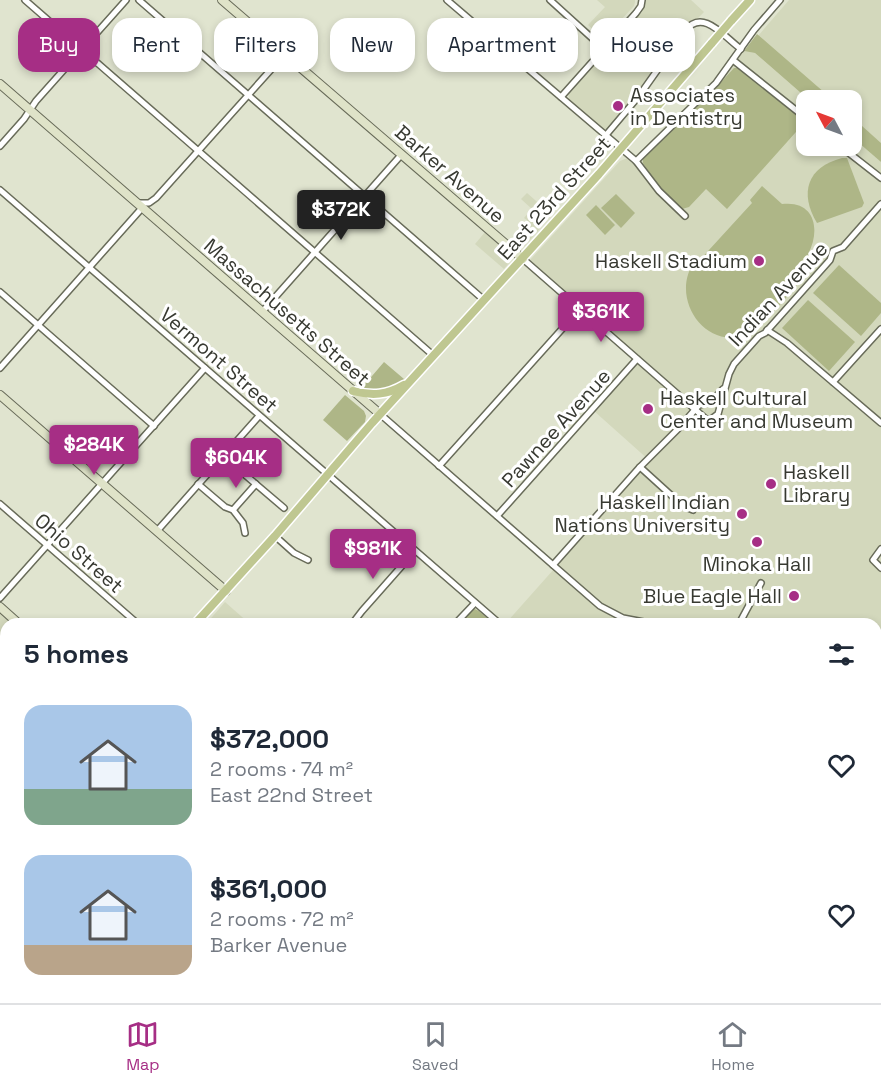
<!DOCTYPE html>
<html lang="en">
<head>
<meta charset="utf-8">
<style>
	:root { --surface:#fff; --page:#f2f2f3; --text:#1f2937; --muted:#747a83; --line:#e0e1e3; --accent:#a62e85 }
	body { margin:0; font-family:"Space Grotesk",sans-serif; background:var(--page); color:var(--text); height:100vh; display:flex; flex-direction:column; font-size:22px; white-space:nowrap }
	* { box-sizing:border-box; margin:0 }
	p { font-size:20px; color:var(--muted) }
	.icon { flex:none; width:33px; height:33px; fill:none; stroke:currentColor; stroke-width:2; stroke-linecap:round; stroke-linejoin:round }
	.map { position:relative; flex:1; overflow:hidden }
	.side { position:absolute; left:0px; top:618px; width:882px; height:386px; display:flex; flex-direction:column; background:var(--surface); border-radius:18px 18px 0 0; box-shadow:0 3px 9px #0003 }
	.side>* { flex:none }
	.guide { position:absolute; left:18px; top:18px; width:846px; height:54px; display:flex; gap:12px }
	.needle { width:39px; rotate:311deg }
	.buttons { position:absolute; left:796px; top:90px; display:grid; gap:12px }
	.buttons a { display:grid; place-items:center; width:66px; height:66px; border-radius:12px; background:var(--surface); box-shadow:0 3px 9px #0003; font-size:30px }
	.price { position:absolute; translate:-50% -51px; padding:0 14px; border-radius:6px; background:var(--accent); color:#fff; font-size:20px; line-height:39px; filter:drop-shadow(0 2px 3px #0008) }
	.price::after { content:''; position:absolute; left:50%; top:36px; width:18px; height:14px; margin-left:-9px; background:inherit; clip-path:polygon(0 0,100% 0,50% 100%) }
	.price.selected { background:#222; color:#fff }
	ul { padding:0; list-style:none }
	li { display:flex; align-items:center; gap:18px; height:150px; padding:0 24px }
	li span { display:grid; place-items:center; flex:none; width:168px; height:120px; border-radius:18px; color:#555 }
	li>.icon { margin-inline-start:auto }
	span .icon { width:72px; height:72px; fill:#fffc; stroke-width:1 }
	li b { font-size:26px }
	h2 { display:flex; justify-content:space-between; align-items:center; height:72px; padding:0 24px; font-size:26px }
	.chip { padding:0 21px; border-radius:18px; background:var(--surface); box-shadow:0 3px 9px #0003; font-size:21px; line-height:54px }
	.chip.selected { background:var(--accent); color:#fff }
	.tab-bar { display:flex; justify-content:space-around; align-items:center; height:84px; border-top:2px solid var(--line); background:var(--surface); font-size:16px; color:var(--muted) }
	.tab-bar a { display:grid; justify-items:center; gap:3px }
	.tab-bar .selected { color:var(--accent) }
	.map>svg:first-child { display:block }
</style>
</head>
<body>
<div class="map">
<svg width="881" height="1003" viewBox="0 0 881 1003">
	<rect width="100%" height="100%" fill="#e0e4cf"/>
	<g fill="#d3d8bc">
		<path d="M597 0H635V2L634 6 607 35 604 37 599 35 588 25 605 7Z"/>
		<path d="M646 0H691L704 12 697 19 690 21 686 26 633 99 607 129H604L570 102 568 94 605 52 626 69 640 53 620 35 642 12Z"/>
		<path d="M789 0H881V143L852 118V100H832L758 36Z"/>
		<path d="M744 51 755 53 809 100H807V146H852V137L881 162V1003H692L697 998H876V624L506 623 650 461 594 411 641 358 530 260 620 161 625 159H627L636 166 712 92Z"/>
		<path d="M527 193 552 215 524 247 518 249 508 242 527 220 524 218 532 209 521 199Z"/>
		<path d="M486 231 513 256V258L504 269 475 244Z"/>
		<path d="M225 602 250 624H206Z"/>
		<path d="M0 612 14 624H6V833L0 840Z"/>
		<path d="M6 854V998H43L38 1003H0V861Z"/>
		<path d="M51 998H116L112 1003H57Z"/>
	</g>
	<g fill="#aeb687">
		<path d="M757 34 833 100H809L755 53 744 51Z"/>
		<path d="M734 68H738L747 75 801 118 804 123 727 209 706 189 689 207 682 209C666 196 654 181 643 163V159L712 92Z"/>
		<path d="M852 117 881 143V162L852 137Z"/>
		<path d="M842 158H847L864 203 862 207 817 223C799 193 807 167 842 158Z"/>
		<path d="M762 186 782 204C815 200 821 230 808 254L815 260 816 259 819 262C804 276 790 294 776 309 767 319 762 327 749 333 706 354 668 297 695 261L698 262 752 203 750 200Z"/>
		<path d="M616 194 635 213 621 228 601 208Z"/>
		<path d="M596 205 615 225 605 235 586 215Z"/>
		<path d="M839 265 881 303V313L861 336 813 293Z"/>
		<path d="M808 300 855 342 829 371 782 328Z"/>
		<path d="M384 362 404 379C390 393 378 391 360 390Z"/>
		<path d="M345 395 364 411 366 416 365 422 347 441 323 420Z"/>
		<path d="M475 609 479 611 494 624H459L471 611Z"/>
		<path d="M0 638 6 643V717L0 724Z"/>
	</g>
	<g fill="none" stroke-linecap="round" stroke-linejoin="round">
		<path stroke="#a5b061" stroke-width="1.5" d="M876 865 881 869"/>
		<defs>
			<g id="street">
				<path d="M25 0 434 356"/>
				<path d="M139 0 484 300"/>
				<path d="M447 0 636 161 659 191 685 216"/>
				<path d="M550 0 604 49"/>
				<path d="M733 60 807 119"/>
				<path d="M561 97 636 13 641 6 642 0"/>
				<path d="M606 135 639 96 685 31C703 7 725 38 741 49"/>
				<path d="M0 146 24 119 36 101 126 0"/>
				<path d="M840 146 881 178"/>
				<path d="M636 161 716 83 754 30 780 0"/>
				<path d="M0 190 500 624"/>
				<path d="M137 203H149L156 198 285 54"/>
				<path d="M523 259 706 419 710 420 718 414 729 374 734 364 759 336 765 333 830 260 833 251 843 247 881 204"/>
				<path d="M0 292 154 426"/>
				<path d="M262 312 402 154"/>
				<path d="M767 330 787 343 881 423"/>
				<path d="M0 368 142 208"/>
				<path d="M833 382 881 329"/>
				<path d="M380 414 600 606 623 618 654 624"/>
				<path d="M223 456 284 508"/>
				<path d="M439 466 580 309"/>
				<path d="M640 467 683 506 693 510"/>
				<path d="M198 484 225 507 233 510 243 523 245 533"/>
				<path d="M0 504 138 624"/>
				<path d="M233 510 256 484"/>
				<path d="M497 516 637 359"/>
				<path d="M157 531 259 416"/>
				<path d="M275 536 294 553 308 560"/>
				<path d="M881 549 873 560 881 568"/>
				<path d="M553 565 640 467 679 428 699 405 711 402 723 389"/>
				<path d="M0 598 205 368"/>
				<path d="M352 624 362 611 415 551"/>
				<path d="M455 624 475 603"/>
				<path d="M739 624 761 583"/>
				<path d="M876 689 881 693"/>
				<path d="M556 998 562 1003"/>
				<path d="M42 1003 47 998"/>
				<path d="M325 1003 330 998"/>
				<path d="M416 1003 421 998"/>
				<path d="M646 1003 650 998"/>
			</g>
			<g id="secondary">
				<path d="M222 0 523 259"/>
				<path d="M0 84 380 414"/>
				<path d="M0 395 226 591"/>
				<path d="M0 607 19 624"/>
				<path d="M448 998 455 1003"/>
			</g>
			<g id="primary">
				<path d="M731 21 750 0"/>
				<path d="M353 391C372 396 387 395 404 385"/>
				<path d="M195 624 275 536 372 423 599 174 712 43"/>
				<path d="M0 851 6 844"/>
			</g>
		</defs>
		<use href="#street" stroke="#686b59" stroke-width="8"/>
		<use href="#secondary" stroke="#686b59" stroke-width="10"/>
		<use href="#primary" stroke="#fff" stroke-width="11"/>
		<use href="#street" stroke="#fff" stroke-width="5"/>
		<use href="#secondary" stroke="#dfe3c8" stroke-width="8"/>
		<use href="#primary" stroke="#bfc791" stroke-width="8"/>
		<defs>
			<path id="primary-bridge" d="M712 43 731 21"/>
		</defs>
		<use href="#primary-bridge" stroke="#fff" stroke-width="11" stroke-linecap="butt"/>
		<use href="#primary-bridge" stroke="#bfc791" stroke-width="8"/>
	</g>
	<g fill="#a62e85" stroke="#fff" stroke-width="2">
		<circle cx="618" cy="106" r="6"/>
		<circle cx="759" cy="261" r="6"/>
		<circle cx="648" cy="409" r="6"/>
		<circle cx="771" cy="484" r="6"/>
		<circle cx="742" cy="514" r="6"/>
		<circle cx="757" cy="542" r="6"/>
		<circle cx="794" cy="596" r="6"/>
	</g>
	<g text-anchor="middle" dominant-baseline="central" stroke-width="6" stroke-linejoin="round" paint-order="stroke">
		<g font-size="20" fill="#373931" stroke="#fff" text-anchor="start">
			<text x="630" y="95">Associates<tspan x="630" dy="23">in Dentistry</tspan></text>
			<text x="747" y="261" text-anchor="end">Haskell Stadium</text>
			<text x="660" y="398">Haskell Cultural<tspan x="660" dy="23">Center and Museum</tspan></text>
			<text x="783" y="472">Haskell<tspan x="783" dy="23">Library</tspan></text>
			<text x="730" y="502" text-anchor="end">Haskell Indian<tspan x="730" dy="23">Nations University</tspan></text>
			<text x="757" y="564" text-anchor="middle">Minoka Hall</text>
			<text x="782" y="596" text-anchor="end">Blue Eagle Hall</text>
		</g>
		<g font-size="20" fill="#373931" stroke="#fff">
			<text transform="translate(450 174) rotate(41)">Barker Avenue</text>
			<text transform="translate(554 198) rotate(-48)">East 23rd Street</text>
			<text transform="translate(778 294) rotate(-47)">Indian Avenue</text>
			<text transform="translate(287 312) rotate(41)">Massachusetts Street</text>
			<text transform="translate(219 360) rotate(41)">Vermont Street</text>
			<text transform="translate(556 428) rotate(-48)">Pawnee Avenue</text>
			<text transform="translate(79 553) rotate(41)">Ohio Street</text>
		</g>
	</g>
</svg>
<div class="buttons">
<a><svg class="needle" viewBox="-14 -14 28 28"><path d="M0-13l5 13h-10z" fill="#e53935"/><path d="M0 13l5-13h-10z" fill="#747a83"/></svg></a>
</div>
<b class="price selected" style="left:341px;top:241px">$372K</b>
<b class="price" style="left:601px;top:343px">$361K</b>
<b class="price" style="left:94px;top:476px">$284K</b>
<b class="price" style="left:236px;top:489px">$604K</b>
<b class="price" style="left:373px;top:580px">$981K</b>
<div class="guide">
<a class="chip selected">Buy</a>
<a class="chip">Rent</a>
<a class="chip">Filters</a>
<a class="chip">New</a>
<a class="chip">Apartment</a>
<a class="chip">House</a>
</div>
<section class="side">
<h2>5 homes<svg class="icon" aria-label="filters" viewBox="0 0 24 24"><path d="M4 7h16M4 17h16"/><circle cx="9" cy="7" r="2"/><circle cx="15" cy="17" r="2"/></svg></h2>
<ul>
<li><span style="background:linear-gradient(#a9c7e8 70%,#7fa58c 0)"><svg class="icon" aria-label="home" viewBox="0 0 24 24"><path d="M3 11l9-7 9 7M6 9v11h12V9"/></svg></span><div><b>$372,000</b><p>2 rooms · 74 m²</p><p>East 22nd Street</p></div><svg class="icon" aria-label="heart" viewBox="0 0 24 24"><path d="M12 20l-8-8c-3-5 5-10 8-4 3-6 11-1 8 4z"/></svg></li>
<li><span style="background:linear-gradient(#a9c7e8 75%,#b9a48a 0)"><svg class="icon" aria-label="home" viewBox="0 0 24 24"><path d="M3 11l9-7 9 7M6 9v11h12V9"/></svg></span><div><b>$361,000</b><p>2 rooms · 72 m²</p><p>Barker Avenue</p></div><svg class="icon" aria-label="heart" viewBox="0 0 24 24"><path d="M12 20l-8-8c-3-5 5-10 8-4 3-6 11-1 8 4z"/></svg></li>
</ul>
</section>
</div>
<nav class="tab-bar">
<a class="selected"><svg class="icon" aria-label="map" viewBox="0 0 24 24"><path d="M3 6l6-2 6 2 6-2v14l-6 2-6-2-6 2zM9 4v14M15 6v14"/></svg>Map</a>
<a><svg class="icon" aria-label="saved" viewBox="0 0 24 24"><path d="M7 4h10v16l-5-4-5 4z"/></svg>Saved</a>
<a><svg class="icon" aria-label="home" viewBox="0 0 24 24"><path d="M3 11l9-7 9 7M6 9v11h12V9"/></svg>Home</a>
</nav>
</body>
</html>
